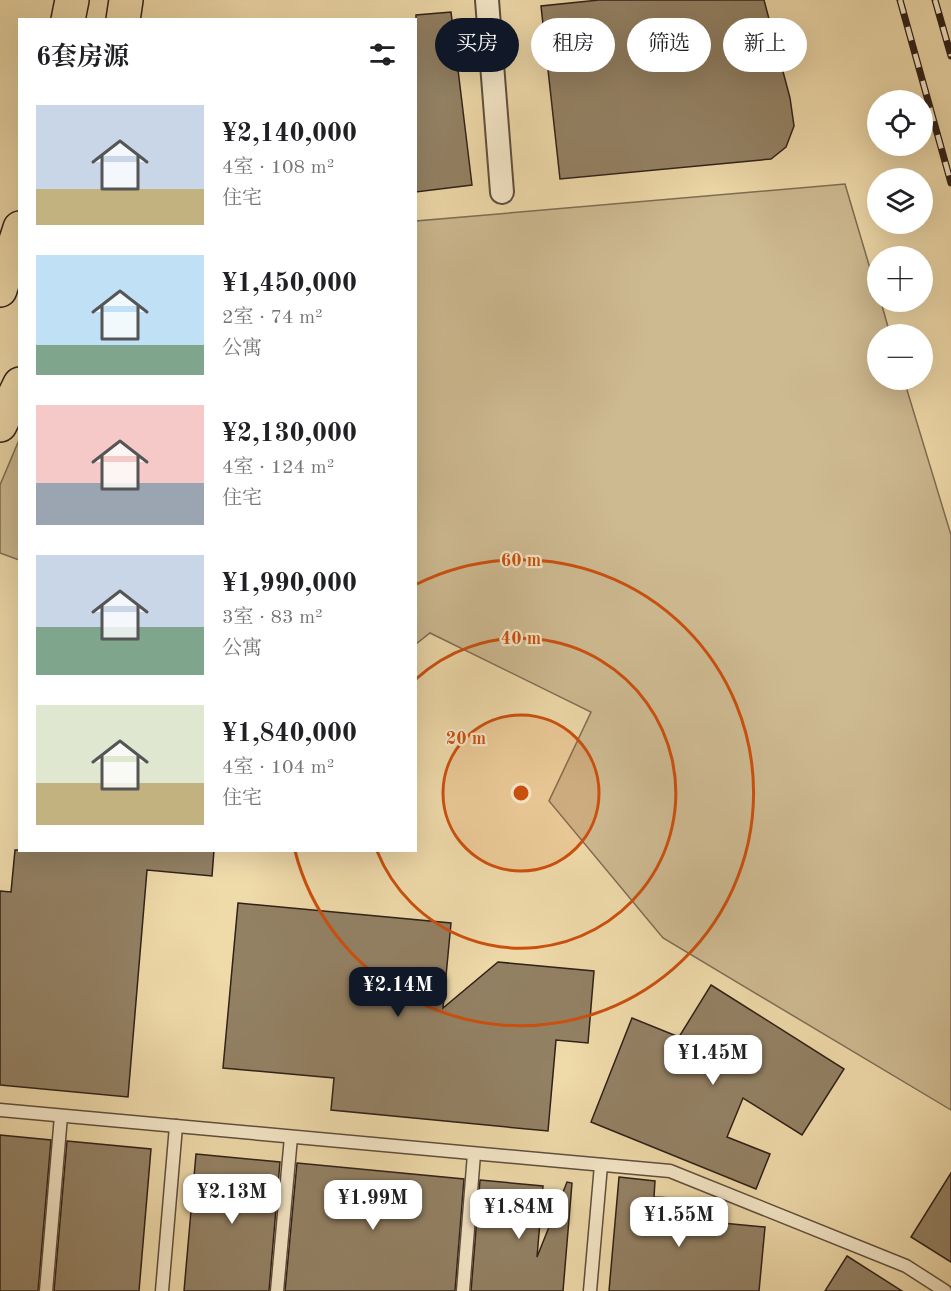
<!DOCTYPE html>
<html lang="zh">
<head>
<meta charset="utf-8">
<style>
	:root { --surface:#fff; --page:#f6f6f6; --text:#202124; --muted:#757577; --accent:#111827 }
	body { margin:0; font-family:"Old Standard TT","Noto Serif SC",serif; background:var(--page); color:var(--text); height:100vh; display:flex; flex-direction:column; font-size:22px; white-space:nowrap }
	* { box-sizing:border-box; margin:0 }
	p { font-size:20px; color:var(--muted) }
	.icon { flex:none; width:33px; height:33px; fill:none; stroke:currentColor; stroke-width:2; stroke-linecap:round; stroke-linejoin:round }
	.map { position:relative; flex:1; overflow:hidden }
	.details { position:absolute; left:18px; top:18px; width:399px; height:834px; display:flex; flex-direction:column; background:var(--surface); border-radius:0px; box-shadow:0 6px 24px #0002 }
	.details>* { flex:none }
	.banner { position:absolute; left:435px; top:18px; width:426px; height:54px; display:flex; gap:12px }
	.buttons { position:absolute; left:867px; top:90px; display:grid; gap:12px }
	.buttons a { display:grid; place-items:center; width:66px; height:66px; border-radius:50%; background:var(--surface); box-shadow:0 6px 24px #0002; font-size:30px }
	.price { position:absolute; translate:-50% -51px; padding:0 14px; border-radius:12px; background:#fff; color:#222; font-size:20px; line-height:39px; filter:drop-shadow(0 2px 3px #0008) }
	.price::after { content:''; position:absolute; left:50%; top:36px; width:18px; height:14px; margin-left:-9px; background:inherit; clip-path:polygon(0 0,100% 0,50% 100%) }
	.price.on { background:var(--accent); color:#fff }
	ul { padding:0; list-style:none }
	li { display:flex; align-items:center; gap:18px; height:150px; padding:0 18px }
	li span { display:grid; place-items:center; flex:none; width:168px; height:120px; border-radius:0px; color:#555 }
	li>.icon { margin-inline-start:auto }
	span .icon { width:72px; height:72px; fill:#fffc; stroke-width:1 }
	li b { font-size:26px }
	h2 { display:flex; justify-content:space-between; align-items:center; height:72px; padding:0 18px; font-size:26px }
	.chip { padding:0 21px; border-radius:27px; background:var(--surface); box-shadow:0 6px 24px #0002; font-size:21px; line-height:54px }
	.chip.on { background:var(--accent); color:#fff }
	.map>svg:first-child { display:block }
</style>
</head>
<body>
<div class="map">
<svg width="951" height="1291" viewBox="0 0 951 1291">
	<rect width="100%" height="100%" fill="#efdaaa"/>
	<filter id="stains"><feTurbulence type="fractalNoise" baseFrequency=".00333" numOctaves="4"/><feColorMatrix values="0 0 0 0 .2 0 0 0 0 .09 0 0 0 0 .02 0 0 0 .5 -.17"/></filter>
	<radialGradient id="worn" r=".72"><stop offset=".6" stop-color="#630" stop-opacity="0"/><stop offset="1" stop-color="#630" stop-opacity=".3"/></radialGradient>
	<g fill="#ceba91" stroke="#7e6d55" stroke-width="1.5">
		<path d="M845 184 877 292 878 302H881L890 334H878V380H904L951 535V1110L663 938 549 801 591 712 430 633 416 644V221Z"/>
		<path d="M19 440V560L0 553V485Z"/>
	</g>
	<g fill="#938164" stroke="#2f2019" stroke-width="1.5">
		<path d="M599 0H764L790 98 794 126 786 147 771 159 560 179 541 6Z"/>
		<path d="M451 12 472 185 416 192V15Z"/>
		<path d="M15 850H214L212 876 147 870 128 1097 0 1085V891L11 892Z"/>
		<path d="M238 903 451 923 443 1008 498 962 594 971 588 1043 556 1040 548 1131 331 1110 334 1078 223 1068Z"/>
		<path d="M711 985 844 1069 802 1135 743 1098 727 1137 770 1154 756 1189 591 1122 632 1018 679 1037Z"/>
		<path d="M0 1135 51 1140 38 1291H0Z"/>
		<path d="M67 1141 151 1149 139 1291H54Z"/>
		<path d="M196 1154 280 1162 269 1291H184Z"/>
		<path d="M297 1163 464 1179 455 1291H285Z"/>
		<path d="M951 1173V1262L911 1237Z"/>
		<path d="M619 1177 655 1181 654 1197 672 1198 670 1218 765 1227 759 1291H609Z"/>
		<path d="M480 1180 543 1186 537 1257 567 1182 572 1183 563 1291H471Z"/>
		<path d="M847 1256 902 1291H825Z"/>
	</g>
	<g fill="none" stroke-linecap="round" stroke-linejoin="round">
		<defs>
			<g id="service">
				<path d="M0 1110 670 1171 906 1266 945 1291"/>
				<path d="M46 1291 61 1116"/>
				<path d="M162 1291 176 1126"/>
				<path d="M277 1291 291 1137"/>
				<path d="M463 1291 474 1154"/>
				<path d="M590 1291 601 1165"/>
			</g>
			<path id="minor" d="M487 0 502 192"/>
			<g id="primary">
				<path d="M123 20 126 0"/>
				<path d="M0 425 20 384"/>
			</g>
			<g id="trunk">
				<path d="M68 20 72 0"/>
				<path d="M0 290 20 228"/>
			</g>
		</defs>
		<use href="#service" stroke="#5f4e3d" stroke-width="15"/>
		<use href="#minor" stroke="#5f4e3d" stroke-width="26"/>
		<use href="#primary" stroke="#2f2019" stroke-width="36"/>
		<use href="#trunk" stroke="#2f2019" stroke-width="36"/>
		<use href="#service" stroke="#f5e7c8" stroke-width="12"/>
		<use href="#minor" stroke="#f5e7c8" stroke-width="22"/>
		<use href="#primary" stroke="#efdaaa" stroke-width="33"/>
		<use href="#trunk" stroke="#efdaaa" stroke-width="33"/>
		<defs>
			<g id="rail">
				<path d="M900 0 951 183"/>
				<path d="M935 0 951 56"/>
			</g>
		</defs>
		<use href="#rail" stroke="#2f2019" stroke-width="7"/>
		<use href="#rail" stroke="#f5e7c8" stroke-width="4.5" stroke-dasharray="14" stroke-linecap="butt"/>
	</g>
	<circle cx="521" cy="793" r="78" fill="#cc500e" fill-opacity=".12"/>
	<g fill="none" stroke="#cc500e" stroke-width="3">
		<circle cx="521" cy="793" r="78"/>
		<path d="M416 679A155 155 0 1 1 377 851"/>
		<path d="M417 584A233 233 0 1 1 295 851"/>
	</g>
	<circle cx="521" cy="793" r="9" fill="#cc500e" stroke="#f5e7c8" stroke-width="3"/>
	<g font-size="18" text-anchor="middle" font-weight="bold" fill="#cc500e" stroke="#f5e7c8" stroke-width="4.5" stroke-linejoin="round" paint-order="stroke">
		<text x="521" y="566">60 m</text>
		<text x="521" y="644">40 m</text>
		<text x="466" y="744">20 m</text>
	</g>
	<rect width="100%" height="100%" filter="url(#stains)"/>
	<rect width="100%" height="100%" fill="url(#worn)"/>
</svg>
<div class="buttons">
<a><svg class="icon" aria-label="locate" viewBox="0 0 24 24"><circle cx="12" cy="12" r="6"/><path d="M12 2v4M12 18v4M2 12h4M18 12h4"/></svg></a>
<a><svg class="icon" aria-label="layers" viewBox="0 0 24 24"><path d="M12 4l9 5-9 5-9-5zM3 14l9 5 9-5"/></svg></a>
<a>+</a>
<a>−</a>
</div>
<b class="price on" style="left:398px;top:1018px">¥2.14M</b>
<b class="price" style="left:713px;top:1086px">¥1.45M</b>
<b class="price" style="left:232px;top:1225px">¥2.13M</b>
<b class="price" style="left:373px;top:1231px">¥1.99M</b>
<b class="price" style="left:519px;top:1240px">¥1.84M</b>
<b class="price" style="left:679px;top:1248px">¥1.55M</b>
<div class="banner">
<a class="chip on">买房</a>
<a class="chip">租房</a>
<a class="chip">筛选</a>
<a class="chip">新上</a>
</div>
<section class="details">
<h2>6套房源<svg class="icon" aria-label="filters" viewBox="0 0 24 24"><path d="M4 7h16M4 17h16"/><circle cx="9" cy="7" r="2"/><circle cx="15" cy="17" r="2"/></svg></h2>
<ul>
<li><span style="background:linear-gradient(#c9d6e8 70%,#c2b280 0)"><svg class="icon" aria-label="home" viewBox="0 0 24 24"><path d="M3 11l9-7 9 7M6 9v11h12V9"/></svg></span><div><b>¥2,140,000</b><p>4室 · 108 m²</p><p>住宅</p></div></li>
<li><span style="background:linear-gradient(#bfe0f5 75%,#7fa58c 0)"><svg class="icon" aria-label="home" viewBox="0 0 24 24"><path d="M3 11l9-7 9 7M6 9v11h12V9"/></svg></span><div><b>¥1,450,000</b><p>2室 · 74 m²</p><p>公寓</p></div></li>
<li><span style="background:linear-gradient(#f6c9c9 65%,#9aa5b1 0)"><svg class="icon" aria-label="home" viewBox="0 0 24 24"><path d="M3 11l9-7 9 7M6 9v11h12V9"/></svg></span><div><b>¥2,130,000</b><p>4室 · 124 m²</p><p>住宅</p></div></li>
<li><span style="background:linear-gradient(#c9d6e8 60%,#7fa58c 0)"><svg class="icon" aria-label="home" viewBox="0 0 24 24"><path d="M3 11l9-7 9 7M6 9v11h12V9"/></svg></span><div><b>¥1,990,000</b><p>3室 · 83 m²</p><p>公寓</p></div></li>
<li><span style="background:linear-gradient(#dfe7d0 65%,#c2b280 0)"><svg class="icon" aria-label="home" viewBox="0 0 24 24"><path d="M3 11l9-7 9 7M6 9v11h12V9"/></svg></span><div><b>¥1,840,000</b><p>4室 · 104 m²</p><p>住宅</p></div></li>
</ul>
</section>
</div>
</body>
</html>
